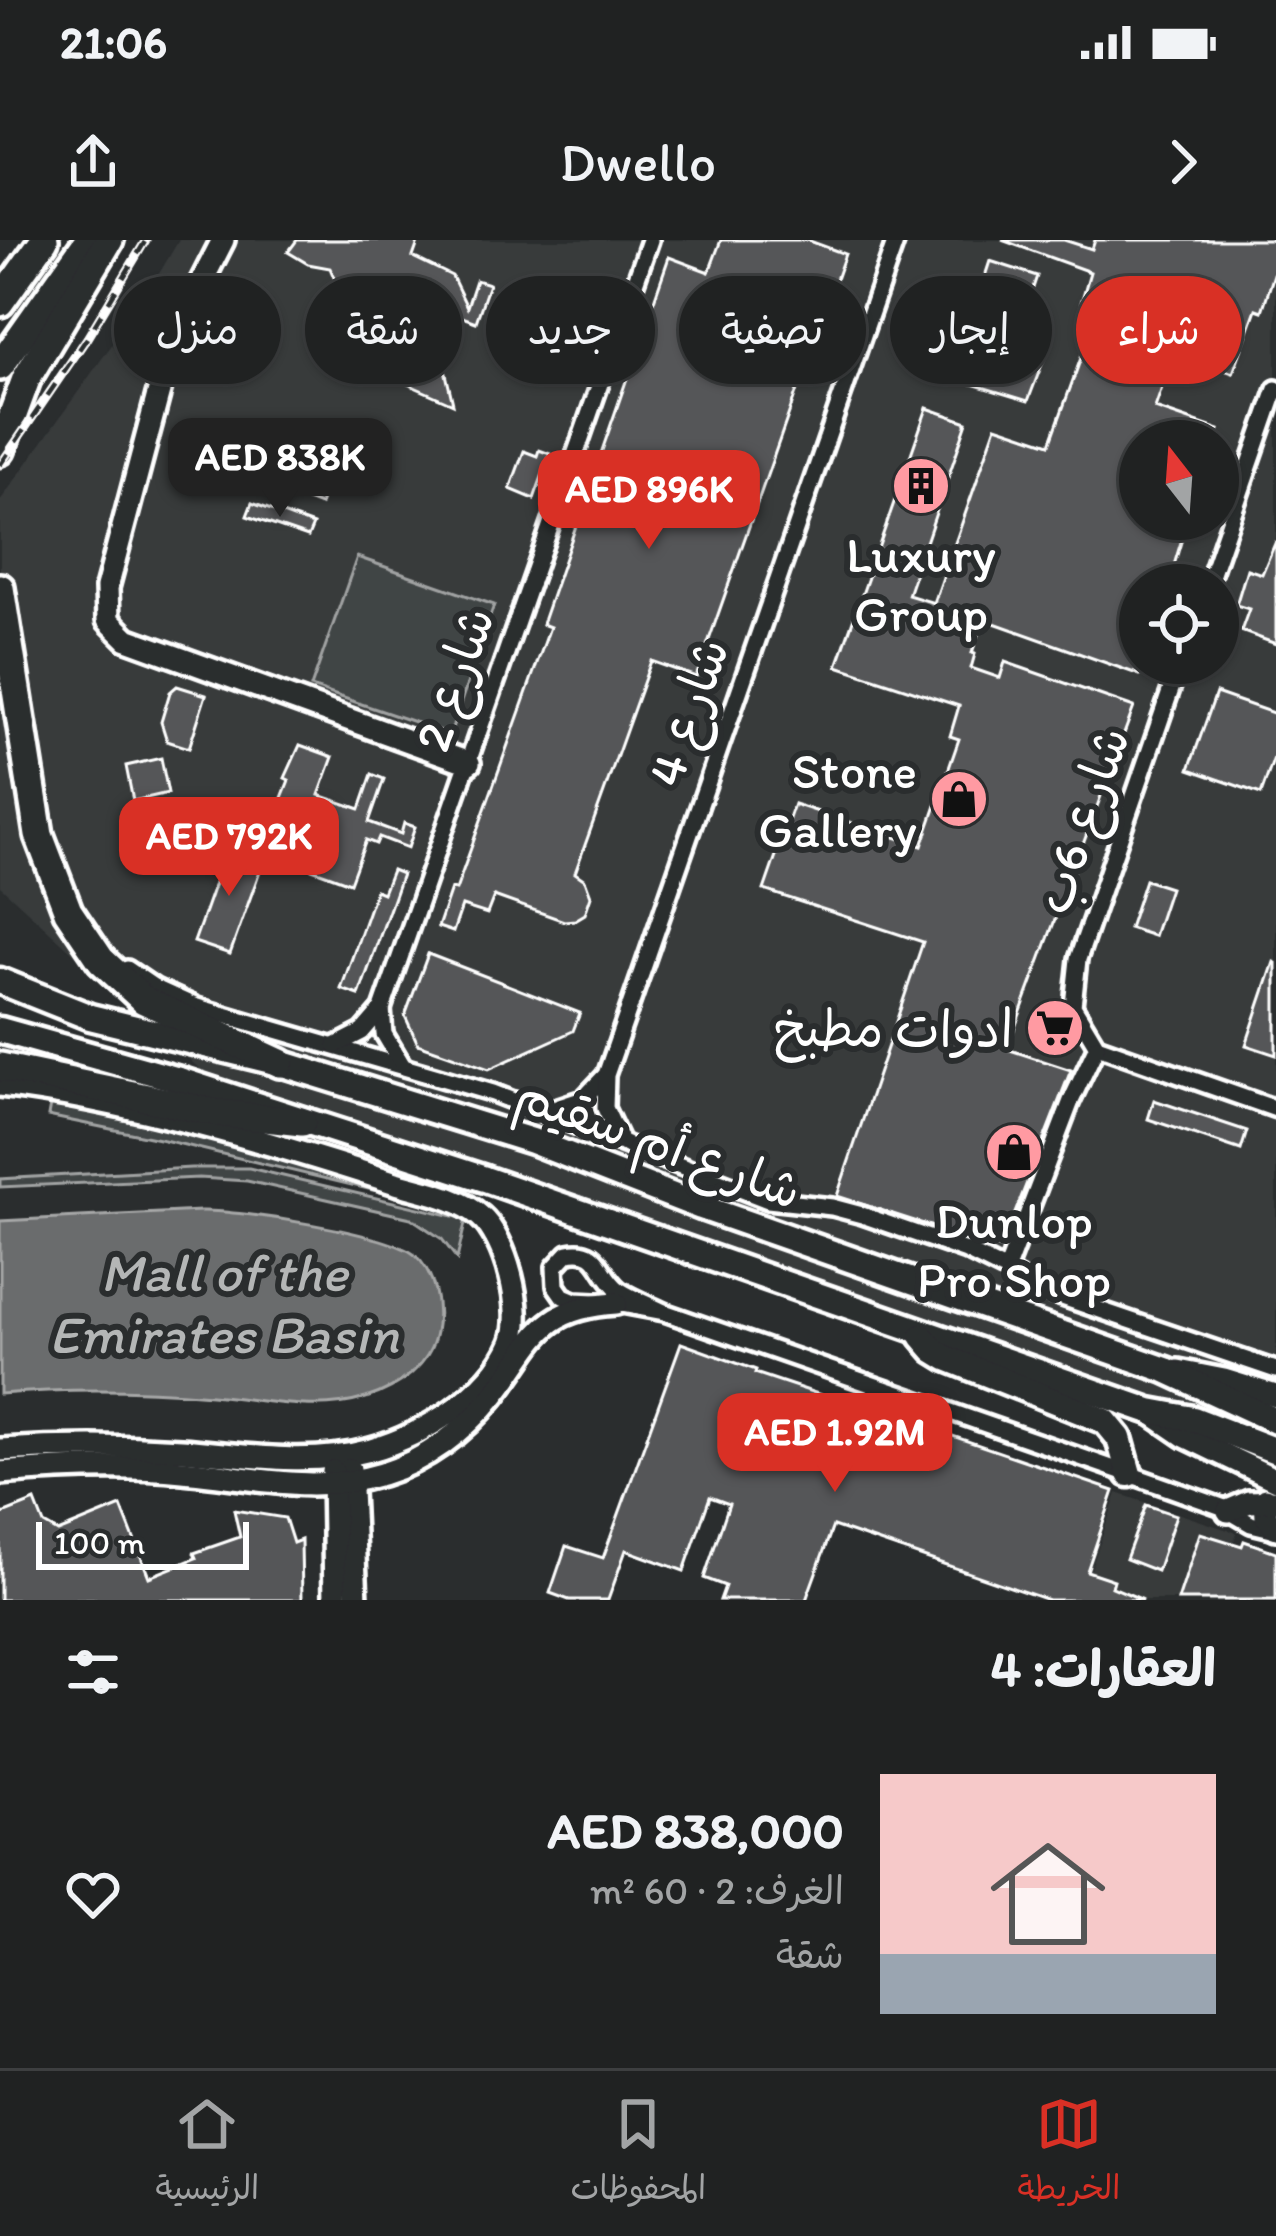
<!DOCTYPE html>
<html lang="ar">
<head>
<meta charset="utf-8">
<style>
	:root { --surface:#202222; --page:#2d2f2f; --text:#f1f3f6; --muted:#a2a4a5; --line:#3d3f40; --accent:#d93025 }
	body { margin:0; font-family:Itim,"Playpen Sans Arabic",sans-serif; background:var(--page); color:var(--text); direction:rtl; height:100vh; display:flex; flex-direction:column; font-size:45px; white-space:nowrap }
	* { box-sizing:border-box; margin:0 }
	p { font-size:39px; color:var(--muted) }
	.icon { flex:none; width:66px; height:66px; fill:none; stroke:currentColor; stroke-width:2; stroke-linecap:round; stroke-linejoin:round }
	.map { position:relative; height:1360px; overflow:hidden; direction:ltr }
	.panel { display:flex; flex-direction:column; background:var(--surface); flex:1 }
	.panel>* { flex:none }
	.top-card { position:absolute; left:36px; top:36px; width:1206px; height:108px; direction:rtl; display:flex; gap:24px }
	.needle { width:78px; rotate:343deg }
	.tools { position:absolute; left:1119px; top:180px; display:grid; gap:24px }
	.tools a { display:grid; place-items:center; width:120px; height:120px; border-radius:50%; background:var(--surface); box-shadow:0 3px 9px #0004,0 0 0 3px var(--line); font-size:60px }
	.scale { position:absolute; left:36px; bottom:30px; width:213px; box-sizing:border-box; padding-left:12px; border:6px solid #fff; border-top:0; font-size:33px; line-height:42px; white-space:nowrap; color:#fff; -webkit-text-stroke:9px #2a2d2e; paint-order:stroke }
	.price { position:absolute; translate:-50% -102px; padding:0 27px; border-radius:24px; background:var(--accent); color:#fff; font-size:39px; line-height:78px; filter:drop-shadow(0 3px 6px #0008) }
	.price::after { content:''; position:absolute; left:50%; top:72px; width:36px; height:27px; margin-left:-18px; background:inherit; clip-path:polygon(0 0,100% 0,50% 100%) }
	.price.current { background:#222; color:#fff }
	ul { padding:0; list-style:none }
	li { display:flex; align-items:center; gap:36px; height:300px; padding:0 60px }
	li+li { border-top:3px solid var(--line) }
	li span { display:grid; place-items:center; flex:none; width:336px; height:240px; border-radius:0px; color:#555 }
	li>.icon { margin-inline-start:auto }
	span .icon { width:144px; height:144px; fill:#fffc; stroke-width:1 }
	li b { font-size:51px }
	h2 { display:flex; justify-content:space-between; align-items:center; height:144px; padding:0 60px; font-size:51px }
	.pill { padding:0 42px; border-radius:54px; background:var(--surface); box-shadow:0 3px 9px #0004,0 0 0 3px var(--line); font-size:42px; line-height:108px }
	.pill.current { background:var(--accent); color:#fff }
	.status { display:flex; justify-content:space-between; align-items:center; height:84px; padding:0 60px; background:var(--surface); direction:ltr }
	.status svg { height:33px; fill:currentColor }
	header { display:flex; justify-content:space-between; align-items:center; height:156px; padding:0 60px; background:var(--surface); font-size:54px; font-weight:600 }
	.tab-bar { display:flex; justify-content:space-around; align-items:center; height:168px; border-top:3px solid var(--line); background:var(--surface); font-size:33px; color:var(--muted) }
	.tab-bar a { display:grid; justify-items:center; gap:6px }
	.tab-bar .current { color:var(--accent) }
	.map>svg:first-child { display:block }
</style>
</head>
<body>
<div class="status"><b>21:06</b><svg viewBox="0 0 49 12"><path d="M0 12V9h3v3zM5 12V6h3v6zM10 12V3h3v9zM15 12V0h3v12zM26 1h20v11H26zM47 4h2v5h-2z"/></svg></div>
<header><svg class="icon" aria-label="forward" viewBox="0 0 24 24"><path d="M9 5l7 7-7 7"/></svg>Dwello<svg class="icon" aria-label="share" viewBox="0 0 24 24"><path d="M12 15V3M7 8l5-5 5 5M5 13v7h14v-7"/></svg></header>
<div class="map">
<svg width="1276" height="1360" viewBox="0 0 1276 1360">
	<rect width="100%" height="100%" fill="#2a2d2e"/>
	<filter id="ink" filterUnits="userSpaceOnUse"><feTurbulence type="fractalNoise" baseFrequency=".00833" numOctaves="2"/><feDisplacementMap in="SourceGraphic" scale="24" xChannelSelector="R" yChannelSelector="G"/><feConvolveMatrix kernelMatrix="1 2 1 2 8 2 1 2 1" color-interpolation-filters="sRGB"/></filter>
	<g filter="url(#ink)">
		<g fill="#373a3b" fill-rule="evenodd">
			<path d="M179 0H1276V1199L205 834 0 646V261L141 64ZM1140 201H1218V279H1140ZM1140 345H1218V423H1140Z"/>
			<path d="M1117 1253 1237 1293 1214 1360H1080Z"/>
		</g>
		<g fill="#414445" stroke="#a0a2a2" stroke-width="3">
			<path d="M357 317 494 365 450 494 311 447Z"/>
			<path d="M51 859 170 885 390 949 389 954 164 900 48 876Z"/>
			<path d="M191 928H249L466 979 457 1019 442 999 411 978 247 941 199 938 0 947V939Z"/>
		</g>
		<path fill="#6a6c6d" stroke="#a6a7a7" stroke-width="3" d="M201 971C238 970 388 993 415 1015 435 1033 441 1066 436 1092 430 1126 398 1148 366 1158 315 1174 263 1159 211 1155 141 1149 70 1148 0 1154V981Z"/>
		<g fill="#555758" stroke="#fff" stroke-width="3">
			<path d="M297 0H419L413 17 452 36 467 67 476 40 489 44 476 82 440 69 443 121 453 164 401 141 373 116 353 83 330 28 308 24 288 12Z"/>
			<path d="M721 0H807L845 14 696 437 651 421 575 633 585 640 591 656 585 674 575 680 564 681 494 656 487 674 462 666 453 692 438 687 451 649 456 650 550 387 542 384 669 17 709 32Z"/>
			<path d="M1002 0H1064L1092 9 1095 0H1276V28L1262 71 1256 69 1233 133 1094 84 1100 68 1081 63 1090 32Z"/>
			<path d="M990 21 1037 36 1013 108 1044 119 1028 161 952 138Z"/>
			<path d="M1086 104 1167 133 1155 168 1219 190 1215 201H1140V279H1188L1168 345H1140V435L983 379 972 413 975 414 971 428 1000 438 1005 422 1134 467 1007 809 1071 830 1001 1009 837 956 923 702 764 650 794 564 922 606 959 499 950 496 959 466 837 426 927 168 967 182 908 355 934 363 996 186 1050 204Z"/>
			<path d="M539 210 550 214 534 259 510 249 524 211 537 216Z"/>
			<path d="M264 230 324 253 320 265 259 242Z"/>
			<path d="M252 263 313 285 308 297 247 276Z"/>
			<path d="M1276 301V404L1241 391 1249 369 1236 365 1247 329 1262 334Z"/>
			<path d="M177 446 206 455 189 508 167 501 161 482 170 452Z"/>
			<path d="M1216 453 1276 474V512L1261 554 1189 529Z"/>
			<path d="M300 505 333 517 319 555 360 569 372 534 384 539 369 582 401 594 404 583 415 587 408 608 379 597 376 604 366 600 350 643 282 618 294 585 274 578 289 540 285 538Z"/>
			<path d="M161 518 168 553 133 561 126 526Z"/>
			<path d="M229 604 265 617 230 714 194 702Z"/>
			<path d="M392 630 402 634 359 755 341 749 376 650 383 653Z"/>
			<path d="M1145 640 1170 648 1154 696 1129 688Z"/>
			<path d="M428 714 580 773 573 791 489 829 418 804 405 776Z"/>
			<path d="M1274 722 1276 723V815L1246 805Z"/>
			<path d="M1154 860 1247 891 1241 910 1148 879Z"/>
			<path d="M681 1103 756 1130 755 1133 887 1177 888 1174 1114 1251 1087 1331 1114 1340 1112 1347 1143 1360H1048L833 1286 806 1360H720L725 1346 704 1338 729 1264 710 1257 684 1331 626 1310 608 1360H569L550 1353 566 1306 603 1318Z"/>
			<path d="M35 1261 44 1284 58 1292 121 1266 149 1337 196 1318 194 1313 240 1297 234 1270 285 1278 293 1303 301 1300 302 1360H0V1275Z"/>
			<path d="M1146 1265 1176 1275 1157 1331 1126 1319Z"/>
			<path d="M1200 1293 1242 1306 1244 1301 1276 1312V1360H1178Z"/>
		</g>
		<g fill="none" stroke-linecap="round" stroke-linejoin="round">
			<defs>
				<g id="street">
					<path d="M1208 345 1276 149"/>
					<path d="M1180 423 1078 719 1073 766 1097 806 1276 869"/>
					<path d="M127 729 155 748 197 767 493 853 768 960 832 967 862 975 966 1011 1053 1054 1276 1130"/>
					<path d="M382 769 384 794 403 826"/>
					<path d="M335 806 362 792 382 769 650 0"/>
					<path d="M544 872 583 859 604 837"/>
					<path d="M621 902 605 868 606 835 896 0"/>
					<path d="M1006 1031 1071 861 1097 806"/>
					<path d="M664 1072 616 1063 575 1061 563 1056 556 1046 555 1027 568 1013C601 1006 598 1034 619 1050 633 1059 650 1065 664 1072L1129 1234 1222 1267 1251 1284 1276 1290"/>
				</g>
				<g id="secondary">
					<path d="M223 0 173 98 107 348 108 380 127 399 469 523"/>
					<path d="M0 845C125 859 276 904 396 943 423 951 459 957 480 976 506 998 525 1071 512 1103 490 1155 423 1195 371 1210 307 1227 246 1215 181 1210 121 1206 61 1206 0 1210"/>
					<path d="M1178 1131 1224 1140 1276 1156"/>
					<path d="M1150 1172 1185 1196 1276 1240"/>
					<path d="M350 1229 356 1360"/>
					<path d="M333 1231 335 1360"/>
					<path d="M0 1233C60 1228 122 1225 183 1231 252 1237 313 1255 382 1234 425 1221 464 1192 493 1156 536 1103 536 1068 616 1063"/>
					<path d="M1265 1259 1266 1277 1276 1288"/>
					<path d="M1228 1271 1249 1262 1276 1261"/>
				</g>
				<g id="primary">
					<path d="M0 741 90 777 280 823 532 901 701 967 1166 1130 1276 1181"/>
					<path d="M0 790 179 840 485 939 1150 1171 1193 1179 1276 1211"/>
					<path d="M922 1096 934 1110 947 1118 1105 1181 1119 1198 1129 1234"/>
				</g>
				<g id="highway">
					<path d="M0 62 44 0"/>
					<path d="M0 126 89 0"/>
					<path d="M0 210 26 139 109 0"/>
					<path d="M0 348 39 595 68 671 101 720 144 760 280 823"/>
					<path d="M0 827 218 873 302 882"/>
				</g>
			</defs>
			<use href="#street" stroke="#fff" stroke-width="24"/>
			<use href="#secondary" stroke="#fff" stroke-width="30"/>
			<use href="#primary" stroke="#fff" stroke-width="33"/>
			<use href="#highway" stroke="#fff" stroke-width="36"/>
			<use href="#street" stroke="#2a2d2e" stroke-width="15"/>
			<use href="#secondary" stroke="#2a2d2e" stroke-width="21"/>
			<use href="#primary" stroke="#2a2d2e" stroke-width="24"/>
			<use href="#highway" stroke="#2a2d2e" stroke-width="27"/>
			<defs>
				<path id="rail" d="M0 225 87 98 146 0"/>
			</defs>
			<use href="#rail" stroke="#fff" stroke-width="9"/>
			<use href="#rail" stroke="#2a2d2e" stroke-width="4.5" stroke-dasharray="14" stroke-linecap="butt"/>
		</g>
	</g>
	<defs>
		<symbol id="building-disc" viewBox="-11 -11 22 22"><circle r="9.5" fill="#ff9aa2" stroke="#2a2d2e"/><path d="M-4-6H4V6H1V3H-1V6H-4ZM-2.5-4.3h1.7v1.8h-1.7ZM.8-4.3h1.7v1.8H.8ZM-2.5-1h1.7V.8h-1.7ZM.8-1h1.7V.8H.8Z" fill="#111"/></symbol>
		<symbol id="shop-disc" viewBox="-11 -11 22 22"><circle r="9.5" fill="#ff9aa2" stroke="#2a2d2e"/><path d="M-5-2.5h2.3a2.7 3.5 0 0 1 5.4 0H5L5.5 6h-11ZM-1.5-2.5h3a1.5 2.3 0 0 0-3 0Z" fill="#111"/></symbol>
		<symbol id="supermarket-disc" viewBox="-11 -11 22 22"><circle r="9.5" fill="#ff9aa2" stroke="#2a2d2e"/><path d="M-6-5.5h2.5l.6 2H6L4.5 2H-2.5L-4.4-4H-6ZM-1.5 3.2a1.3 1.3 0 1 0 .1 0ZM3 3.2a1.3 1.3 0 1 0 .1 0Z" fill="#111"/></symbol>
	</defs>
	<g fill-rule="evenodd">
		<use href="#building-disc" x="888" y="213" width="66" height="66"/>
		<use href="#shop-disc" x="926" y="526" width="66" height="66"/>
		<use href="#supermarket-disc" x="1022" y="755" width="66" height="66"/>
		<use href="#shop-disc" x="981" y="879" width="66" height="66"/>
	</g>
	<g text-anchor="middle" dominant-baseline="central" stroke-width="12" stroke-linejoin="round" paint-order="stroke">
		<g font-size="51" fill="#fff" stroke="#2a2d2e">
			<text x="921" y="314">Luxury<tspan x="921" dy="59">Group</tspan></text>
			<text x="917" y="530" text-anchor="end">Stone<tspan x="917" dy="59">Gallery</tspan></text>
			<text x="1013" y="788" text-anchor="end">ادوات مطبخ</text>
			<text x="1014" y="980">Dunlop<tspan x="1014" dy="59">Pro Shop</tspan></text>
		</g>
		<g font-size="51" fill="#fff" stroke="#2a2d2e">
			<text transform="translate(454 439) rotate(-71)">شارع 2</text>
			<text transform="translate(688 472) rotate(-71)">شارع 4</text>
			<text transform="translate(1082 580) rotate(-71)">شارع 6ب</text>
			<text transform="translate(659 902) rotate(20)">شارع أم سقيم</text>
		</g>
		<g font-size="54" font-style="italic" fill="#b4b6b6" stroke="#2a2d2e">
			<text x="224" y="1032">Mall of the<tspan x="224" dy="62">Emirates Basin</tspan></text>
		</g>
	</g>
</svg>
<div class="tools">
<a><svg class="needle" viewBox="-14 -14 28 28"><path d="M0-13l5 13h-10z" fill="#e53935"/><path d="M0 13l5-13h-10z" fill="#a2a4a5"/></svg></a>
<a><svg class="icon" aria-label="locate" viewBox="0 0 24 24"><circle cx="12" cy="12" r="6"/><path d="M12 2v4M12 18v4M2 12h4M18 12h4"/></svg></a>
</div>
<div class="scale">100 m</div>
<b class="price current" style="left:280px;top:280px">AED 838K</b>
<b class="price" style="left:649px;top:312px">AED 896K</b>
<b class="price" style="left:229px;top:659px">AED 792K</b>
<b class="price" style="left:835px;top:1255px">AED 1.92M</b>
<div class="top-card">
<a class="pill current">شراء</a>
<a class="pill">إيجار</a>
<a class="pill">تصفية</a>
<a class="pill">جديد</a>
<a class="pill">شقة</a>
<a class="pill">منزل</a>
</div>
</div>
<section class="panel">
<h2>العقارات: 4<svg class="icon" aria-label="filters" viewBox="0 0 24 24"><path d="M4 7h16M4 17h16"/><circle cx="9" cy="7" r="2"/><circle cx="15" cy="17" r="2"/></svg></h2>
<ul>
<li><span style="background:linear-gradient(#f6c9c9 75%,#9aa5b1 0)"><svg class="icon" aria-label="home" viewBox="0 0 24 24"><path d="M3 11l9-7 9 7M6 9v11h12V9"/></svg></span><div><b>AED 838,000</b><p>الغرف: 2 · 60 m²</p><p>شقة</p></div><svg class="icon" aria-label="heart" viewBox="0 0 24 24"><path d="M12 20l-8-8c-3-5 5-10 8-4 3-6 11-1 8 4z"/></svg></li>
</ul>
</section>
<nav class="tab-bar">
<a class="current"><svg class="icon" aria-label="map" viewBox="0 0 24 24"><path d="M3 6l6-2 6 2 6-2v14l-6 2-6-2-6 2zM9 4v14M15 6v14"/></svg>الخريطة</a>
<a><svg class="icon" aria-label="saved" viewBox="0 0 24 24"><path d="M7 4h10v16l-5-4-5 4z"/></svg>المحفوظات</a>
<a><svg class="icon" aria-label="home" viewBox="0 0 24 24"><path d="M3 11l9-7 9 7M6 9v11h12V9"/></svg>الرئيسية</a>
</nav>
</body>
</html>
